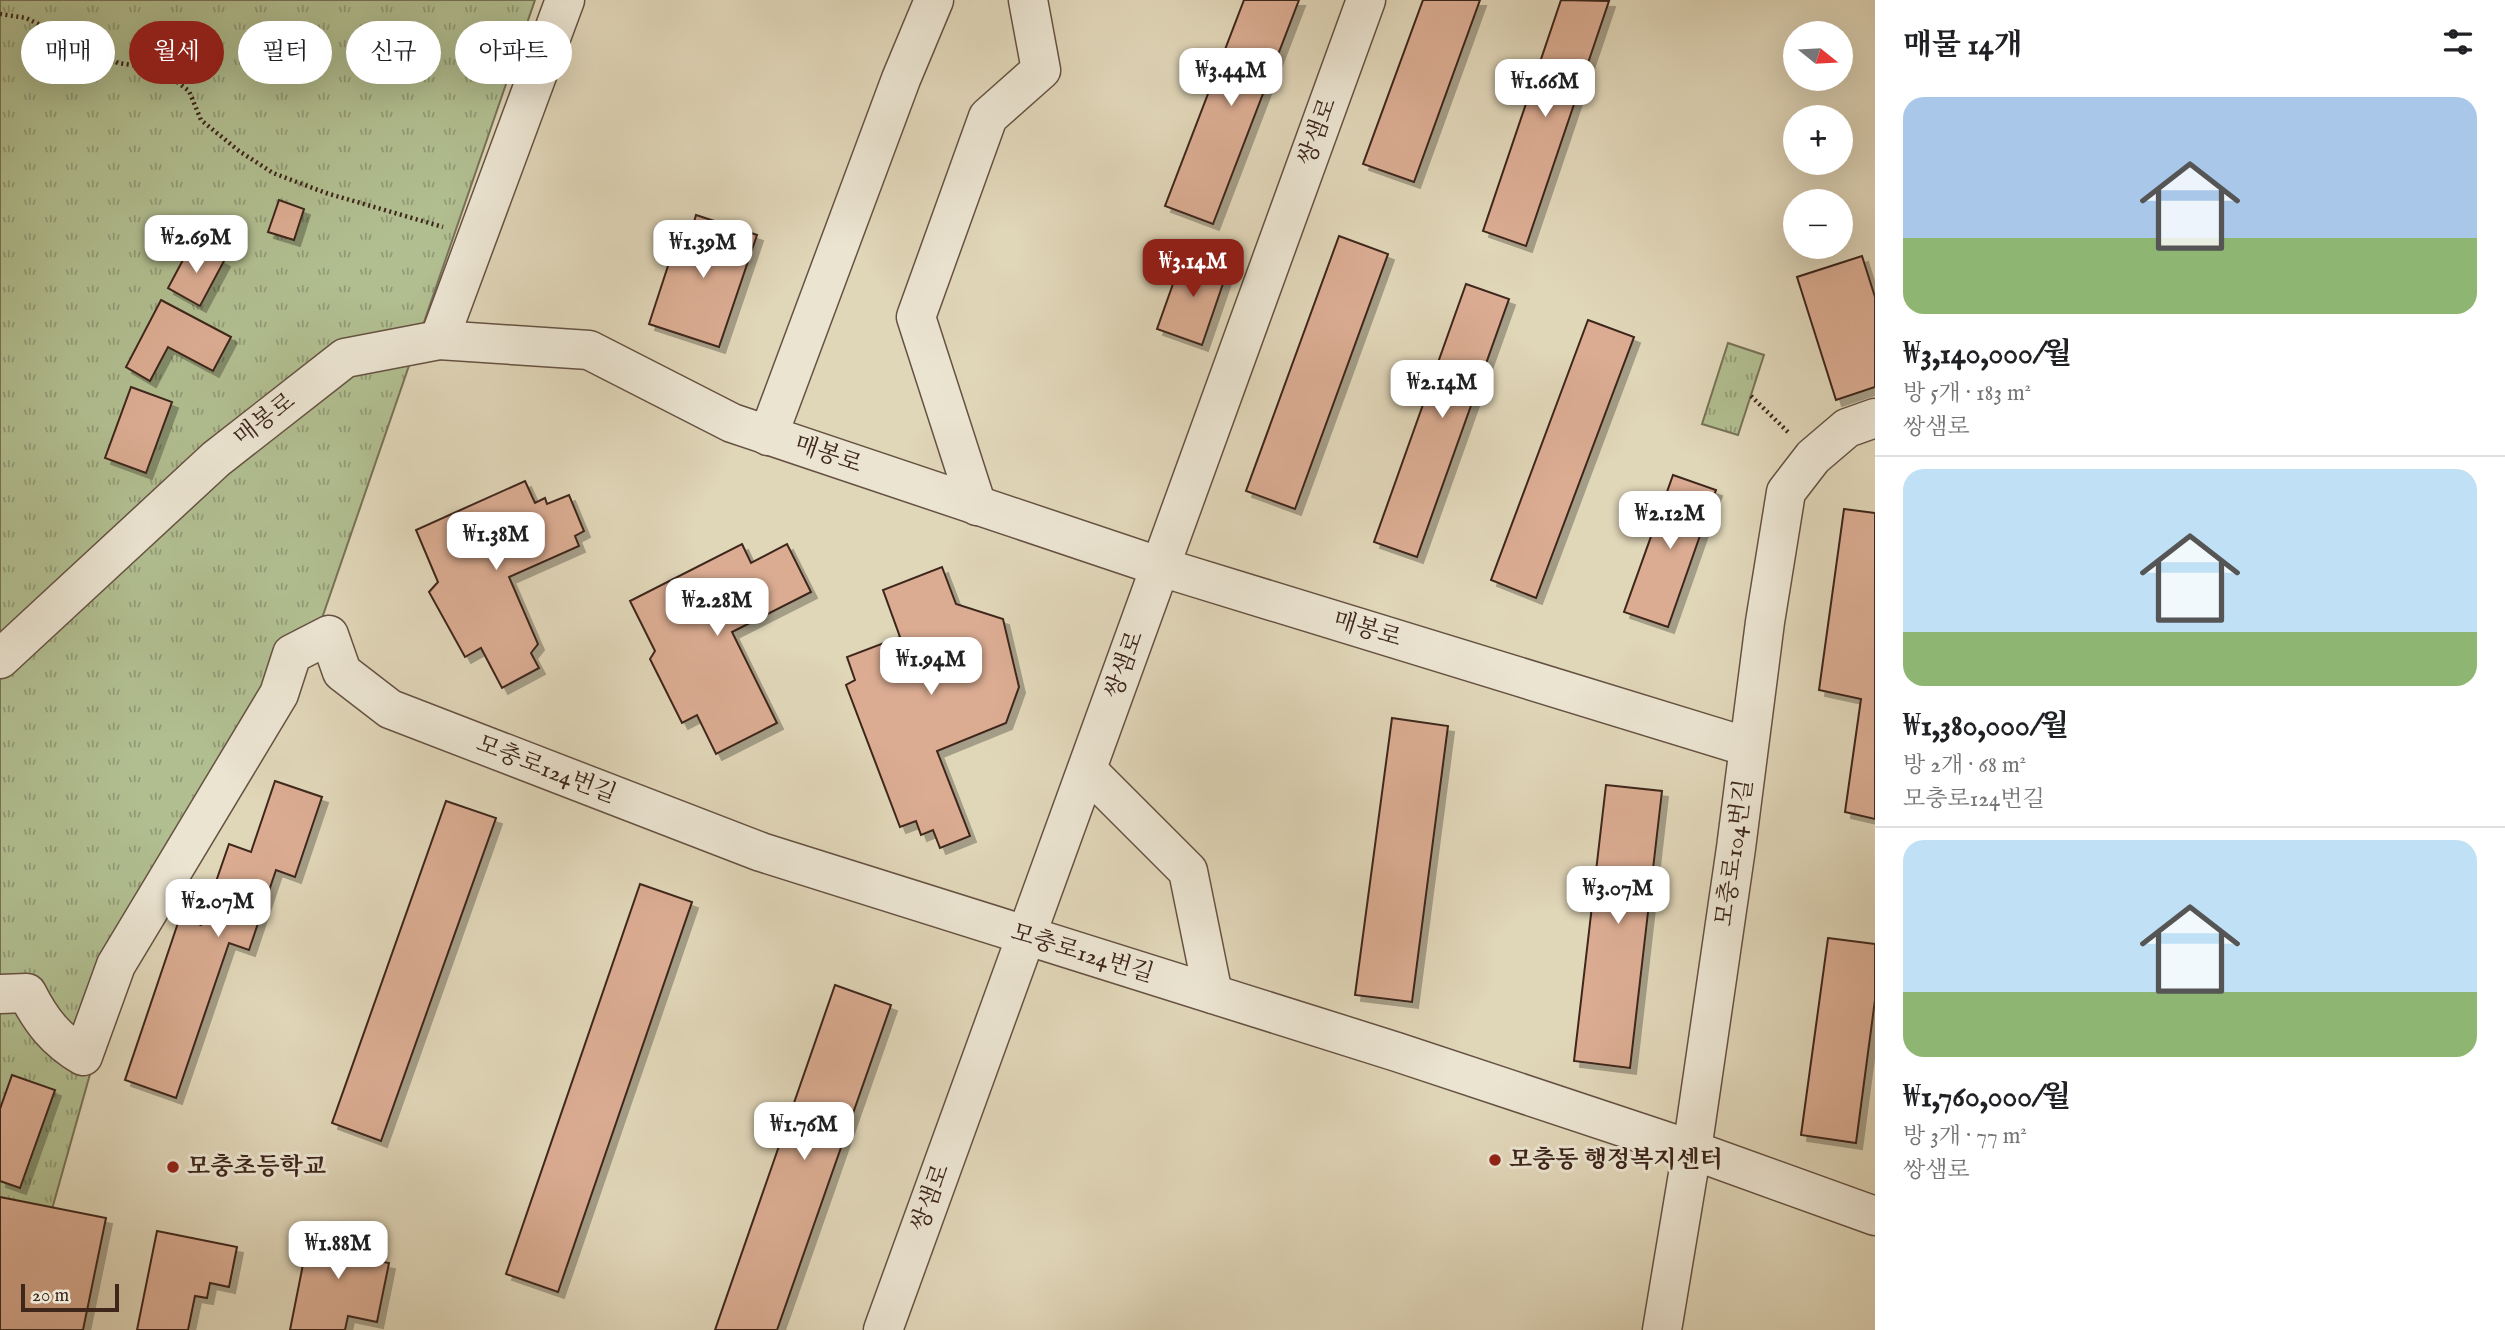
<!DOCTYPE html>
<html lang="ko">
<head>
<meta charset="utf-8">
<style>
	:root { --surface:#fff; --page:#f6f6f6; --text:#202124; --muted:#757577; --line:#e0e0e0; --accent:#8f2418 }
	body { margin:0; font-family:"IM FELL English","Noto Serif KR",serif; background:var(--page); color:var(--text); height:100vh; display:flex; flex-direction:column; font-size:26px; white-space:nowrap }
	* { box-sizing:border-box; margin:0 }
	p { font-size:23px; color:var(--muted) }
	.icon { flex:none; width:38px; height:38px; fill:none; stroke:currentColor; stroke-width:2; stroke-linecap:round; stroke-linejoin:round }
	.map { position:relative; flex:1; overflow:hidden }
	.sheet { display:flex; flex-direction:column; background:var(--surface); width:630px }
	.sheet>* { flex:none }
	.banner { position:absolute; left:21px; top:21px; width:665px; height:63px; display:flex; gap:14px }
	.needle { width:46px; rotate:108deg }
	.fabs { position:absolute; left:1783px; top:21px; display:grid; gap:14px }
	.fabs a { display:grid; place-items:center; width:70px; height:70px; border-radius:50%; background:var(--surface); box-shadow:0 7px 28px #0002; font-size:35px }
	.scale { position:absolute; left:21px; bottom:18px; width:98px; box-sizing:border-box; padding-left:7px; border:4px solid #3e261b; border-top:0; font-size:19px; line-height:24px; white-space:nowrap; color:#3e261b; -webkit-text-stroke:5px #ebe4d1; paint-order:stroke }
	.price { position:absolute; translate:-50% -60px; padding:0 16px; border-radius:14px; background:#fff; color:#222; font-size:23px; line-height:46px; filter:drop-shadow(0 2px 4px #0008) }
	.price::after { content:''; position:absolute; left:50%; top:42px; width:21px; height:16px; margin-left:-10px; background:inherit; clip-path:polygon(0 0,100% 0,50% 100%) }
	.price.on { background:var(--accent); color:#fff }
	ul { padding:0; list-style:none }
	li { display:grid; align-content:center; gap:14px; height:371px; padding:0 28px }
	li+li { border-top:2px solid var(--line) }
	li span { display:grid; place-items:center; height:217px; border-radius:21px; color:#555 }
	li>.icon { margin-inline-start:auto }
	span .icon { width:126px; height:126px; fill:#fffc; stroke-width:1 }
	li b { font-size:30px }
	h2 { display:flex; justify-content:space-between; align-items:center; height:84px; padding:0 28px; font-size:30px }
	.pill { padding:0 24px; border-radius:32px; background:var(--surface); box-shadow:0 7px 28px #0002; font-size:24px; line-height:63px }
	.pill.on { background:var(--accent); color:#fff }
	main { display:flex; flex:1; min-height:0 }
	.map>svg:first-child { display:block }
</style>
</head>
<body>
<main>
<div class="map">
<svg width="1875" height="1330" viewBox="0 0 1875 1330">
	<defs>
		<pattern id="park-tufts" width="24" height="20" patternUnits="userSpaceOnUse" patternTransform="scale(1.75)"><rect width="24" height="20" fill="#b1be90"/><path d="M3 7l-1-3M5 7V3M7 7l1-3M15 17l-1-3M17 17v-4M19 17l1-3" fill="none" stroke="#919a75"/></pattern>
		<filter id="shadow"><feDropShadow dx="6" dy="6" stdDeviation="0" flood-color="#0004"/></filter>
	</defs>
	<rect width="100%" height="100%" fill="#e0d6b8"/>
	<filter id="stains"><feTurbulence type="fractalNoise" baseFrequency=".00286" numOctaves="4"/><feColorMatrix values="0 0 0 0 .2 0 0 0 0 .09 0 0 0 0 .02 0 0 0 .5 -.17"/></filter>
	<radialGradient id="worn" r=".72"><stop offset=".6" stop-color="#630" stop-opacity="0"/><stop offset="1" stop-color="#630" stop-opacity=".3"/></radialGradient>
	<g fill="url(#park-tufts)" stroke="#787256" stroke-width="2">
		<path d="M0 0H535L300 682 121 964 18 1330H0Z"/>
		<path d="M1728 343 1764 355 1738 435 1702 424Z"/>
	</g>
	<g fill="#dbac92" stroke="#3e261b" stroke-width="2" filter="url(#shadow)">
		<path d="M1244 0H1299L1213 224 1165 206Z"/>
		<path d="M1423 0H1480L1414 182 1363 164Z"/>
		<path d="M1561 0 1609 1 1526 246 1483 231Z"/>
		<path d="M279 200 304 209 294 240 268 232Z"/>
		<path d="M696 215 757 235 719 347 649 324 681 226 692 229Z"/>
		<path d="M1339 236 1388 254 1295 509 1246 491Z"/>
		<path d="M192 243 224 261 200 306 168 288Z"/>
		<path d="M1184 253 1228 269 1202 345 1157 329Z"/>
		<path d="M1862 256 1875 297V387L1836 400 1797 277Z"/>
		<path d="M1466 284 1509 299 1417 557 1374 542Z"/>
		<path d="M161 300 231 337 213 371 168 347 150 381 126 367Z"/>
		<path d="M1588 320 1634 337 1536 598 1491 580Z"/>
		<path d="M131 387 172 402 146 473 105 458Z"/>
		<path d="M1673 475 1716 490 1668 627 1624 612Z"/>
		<path d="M525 481 535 503 545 498 547 504 569 495 584 531 575 536 579 546 509 577 538 644 531 653 539 668 502 688 481 648 465 657 429 592 438 582 416 530Z"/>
		<path d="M1844 509 1875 513V819L1845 812 1861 699 1819 690Z"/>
		<path d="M742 544 751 563 787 544 811 592 732 632 777 723 716 754 697 715 682 723 650 659 655 651 630 601Z"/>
		<path d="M942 567 956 604 1003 619 1019 687 1006 723 937 751 970 836 940 848 933 830 921 835 916 821 900 827 846 685 855 680 847 657 900 637 883 590Z"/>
		<path d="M1392 718 1448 726 1412 1002 1355 995Z"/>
		<path d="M275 781 322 797 295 877 276 870 249 950 229 943 176 1098 125 1080 180 917 201 925 229 844 251 852Z"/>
		<path d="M1606 785 1662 791 1630 1068 1574 1061Z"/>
		<path d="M446 801 496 818 381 1141 332 1123Z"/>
		<path d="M640 884 692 902 558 1292 506 1274Z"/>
		<path d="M1828 938 1875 944V1000L1856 1143 1801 1135Z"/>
		<path d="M835 985 891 1005 777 1330H715Z"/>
		<path d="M12 1075 55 1090 20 1188 0 1181V1109Z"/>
		<path d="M0 1197 106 1218 83 1330H0Z"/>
		<path d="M311 1224 371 1236 366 1259 389 1263 377 1322 348 1316 345 1330H290Z"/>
		<path d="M157 1231 237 1247 229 1287 210 1283 207 1298 195 1296 188 1330H137Z"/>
	</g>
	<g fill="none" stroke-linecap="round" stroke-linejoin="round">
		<defs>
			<g id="minor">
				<path d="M439 340 565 0"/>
				<path d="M768 436 901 79 934 0"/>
				<path d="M977 506 916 317 988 117 1041 70 1028 0"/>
				<path d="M0 659 216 459 345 358 439 340 589 350 732 423 1161 567 1748 747"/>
				<path d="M1087 770 1188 871 1213 994"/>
				<path d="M0 994 27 993C41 1021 56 1040 83 1056L116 965 279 694 292 654 329 635 342 672 390 709 761 852 1397 1052 1692 1150 1875 1216"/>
				<path d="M883 1330 1366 0"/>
				<path d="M1662 1330 1692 1150 1736 848 1765 622 1786 492 1813 457 1847 428 1875 418"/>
			</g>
		</defs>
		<use href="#minor" stroke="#665242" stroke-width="41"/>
		<g stroke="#3e261b" stroke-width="4.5" stroke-dasharray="2 3.5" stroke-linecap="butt">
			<path d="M0 14 26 18 118 63 160 69 189 91 201 120 239 151 273 173 326 193 443 227"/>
			<path d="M1751 396 1788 432"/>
		</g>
		<use href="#minor" stroke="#ebe4d1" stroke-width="38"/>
	</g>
	<g fill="#8f2418" stroke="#ebe4d1" stroke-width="2.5">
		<circle cx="1495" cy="1160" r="7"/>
		<circle cx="173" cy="1167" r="7"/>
	</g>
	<g text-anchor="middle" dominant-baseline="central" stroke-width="6" stroke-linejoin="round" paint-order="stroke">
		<g font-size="24" fill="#3e261b" stroke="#ebe4d1">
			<text transform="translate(1318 132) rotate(-70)">쌍샘로</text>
			<text transform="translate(265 420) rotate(-38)">매봉로</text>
			<text transform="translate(828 455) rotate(19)">매봉로</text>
			<text transform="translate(1367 630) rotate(17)">매봉로</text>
			<text transform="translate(1125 665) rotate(-70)">쌍샘로</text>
			<text transform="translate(546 770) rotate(21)">모충로124번길</text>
			<text transform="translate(1735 853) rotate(-82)">모충로104번길</text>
			<text transform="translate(1082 954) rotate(17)">모충로124번길</text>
			<text transform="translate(931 1198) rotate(-70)">쌍샘로</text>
		</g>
		<g font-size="24" font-weight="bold" fill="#3e261b" stroke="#ebe4d1" text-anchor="start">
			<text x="1509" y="1160">모충동 행정복지센터</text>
			<text x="187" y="1167">모충초등학교</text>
		</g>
	</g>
	<rect width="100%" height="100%" filter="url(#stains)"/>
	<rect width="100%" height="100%" fill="url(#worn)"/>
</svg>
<div class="fabs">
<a><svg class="needle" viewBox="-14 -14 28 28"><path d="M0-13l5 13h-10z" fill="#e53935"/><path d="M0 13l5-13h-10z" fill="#757577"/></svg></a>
<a>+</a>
<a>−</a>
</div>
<div class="scale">20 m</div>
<b class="price" style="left:1231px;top:108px">₩3.44M</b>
<b class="price" style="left:1545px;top:119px">₩1.66M</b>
<b class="price" style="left:196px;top:275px">₩2.69M</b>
<b class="price" style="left:703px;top:280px">₩1.39M</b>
<b class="price on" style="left:1193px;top:299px">₩3.14M</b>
<b class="price" style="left:1442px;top:420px">₩2.14M</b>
<b class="price" style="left:1670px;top:551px">₩2.12M</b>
<b class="price" style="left:496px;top:572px">₩1.38M</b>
<b class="price" style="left:717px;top:638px">₩2.28M</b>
<b class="price" style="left:931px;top:697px">₩1.94M</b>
<b class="price" style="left:1618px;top:926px">₩3.07M</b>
<b class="price" style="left:218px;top:939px">₩2.07M</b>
<b class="price" style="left:804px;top:1162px">₩1.76M</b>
<b class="price" style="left:338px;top:1281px">₩1.88M</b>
<div class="banner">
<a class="pill">매매</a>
<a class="pill on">월세</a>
<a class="pill">필터</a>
<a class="pill">신규</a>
<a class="pill">아파트</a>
</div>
</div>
<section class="sheet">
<h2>매물 14개<svg class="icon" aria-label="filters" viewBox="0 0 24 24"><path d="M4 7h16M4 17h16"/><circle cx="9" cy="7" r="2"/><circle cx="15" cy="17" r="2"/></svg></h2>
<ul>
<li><span style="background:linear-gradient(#a9c7e8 65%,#8fb573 0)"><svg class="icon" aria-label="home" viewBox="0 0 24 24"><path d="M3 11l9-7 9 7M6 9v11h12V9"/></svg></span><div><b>₩3,140,000/월</b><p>방 5개 · 183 m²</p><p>쌍샘로</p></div></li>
<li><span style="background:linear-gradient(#bfe0f5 75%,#8fb573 0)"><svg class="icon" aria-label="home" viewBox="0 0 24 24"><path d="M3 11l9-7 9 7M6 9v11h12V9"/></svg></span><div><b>₩1,380,000/월</b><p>방 2개 · 68 m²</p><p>모충로124번길</p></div></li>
<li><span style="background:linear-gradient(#bfe0f5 70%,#8fb573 0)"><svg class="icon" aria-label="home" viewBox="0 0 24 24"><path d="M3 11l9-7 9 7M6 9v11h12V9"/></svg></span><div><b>₩1,760,000/월</b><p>방 3개 · 77 m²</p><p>쌍샘로</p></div></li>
</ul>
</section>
</main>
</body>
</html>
